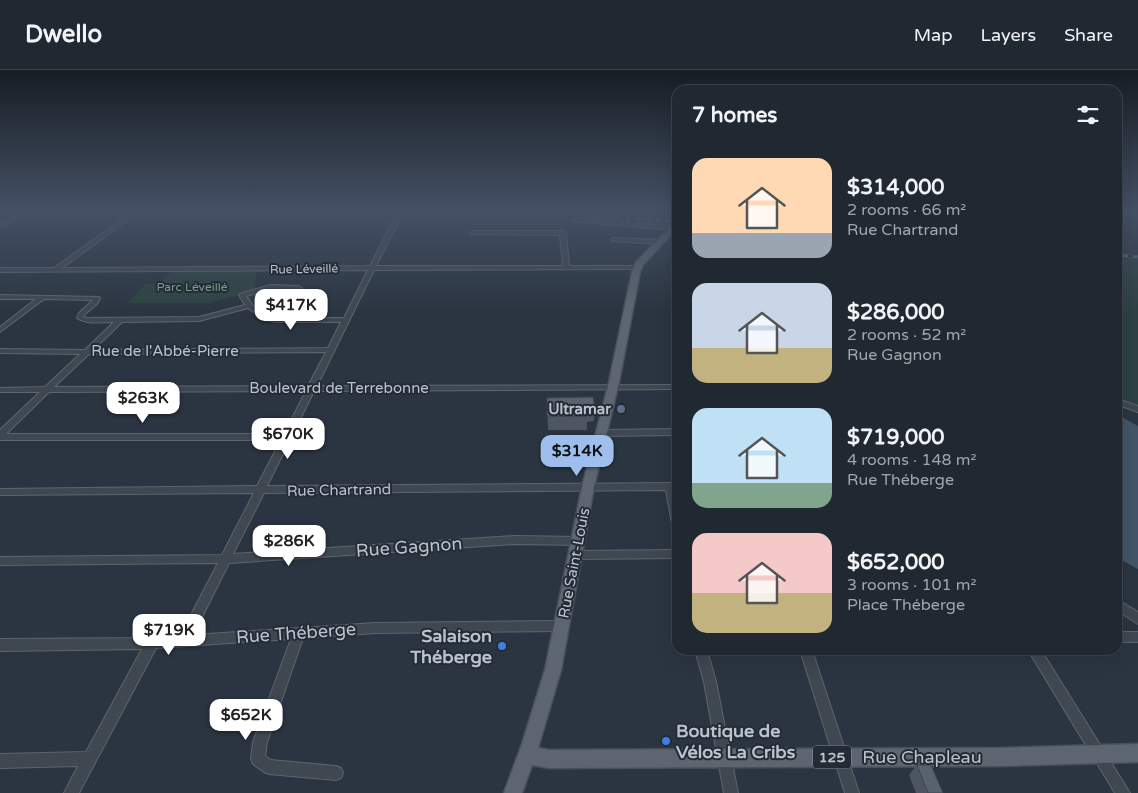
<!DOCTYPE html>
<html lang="en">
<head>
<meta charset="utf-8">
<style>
	:root { --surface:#202831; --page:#2d343d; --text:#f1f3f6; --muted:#a2a6ab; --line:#3d444d; --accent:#9ebfed }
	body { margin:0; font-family:"Varela Round",sans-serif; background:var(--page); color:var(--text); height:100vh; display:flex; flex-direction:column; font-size:19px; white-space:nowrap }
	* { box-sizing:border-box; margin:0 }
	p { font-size:16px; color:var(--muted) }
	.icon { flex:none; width:28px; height:28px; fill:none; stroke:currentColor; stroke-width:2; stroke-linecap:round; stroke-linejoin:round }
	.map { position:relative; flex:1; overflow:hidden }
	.details { position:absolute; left:672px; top:15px; width:450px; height:570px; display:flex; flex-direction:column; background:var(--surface); border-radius:15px; box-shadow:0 5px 20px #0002,0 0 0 1px var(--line) }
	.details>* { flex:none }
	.price { position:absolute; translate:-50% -42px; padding:0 11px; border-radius:10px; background:#fff; color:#222; font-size:16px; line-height:32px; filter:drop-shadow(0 1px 2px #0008) }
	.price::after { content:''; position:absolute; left:50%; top:30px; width:15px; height:11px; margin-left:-8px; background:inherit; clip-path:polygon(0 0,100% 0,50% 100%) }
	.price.on { background:var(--accent); color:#111 }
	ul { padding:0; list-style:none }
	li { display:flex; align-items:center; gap:15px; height:125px; padding:0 20px }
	li span { display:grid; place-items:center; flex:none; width:140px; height:100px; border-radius:15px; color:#555 }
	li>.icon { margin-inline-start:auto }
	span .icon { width:60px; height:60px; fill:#fffc; stroke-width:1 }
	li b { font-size:21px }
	h2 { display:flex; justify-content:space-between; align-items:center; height:60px; padding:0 20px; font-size:21px }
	header { display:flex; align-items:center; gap:30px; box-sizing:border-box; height:70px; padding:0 25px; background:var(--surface); border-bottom:1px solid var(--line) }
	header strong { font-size:24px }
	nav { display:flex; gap:28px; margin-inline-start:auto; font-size:18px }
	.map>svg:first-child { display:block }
</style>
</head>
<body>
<header>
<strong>Dwello</strong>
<nav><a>Map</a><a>Layers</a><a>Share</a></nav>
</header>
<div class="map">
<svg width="1138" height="723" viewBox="0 0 1138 723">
	<rect width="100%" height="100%" fill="#2b3541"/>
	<g fill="#2e4243">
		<path d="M142 141H180C169 148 148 155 136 146Z"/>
		<path d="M1118 188 1138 189V341L1118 333Z"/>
		<path d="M173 200H257L255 213 257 220 270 217 299 218 276 250 267 248 242 225 207 233H127L146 214H158Z"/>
	</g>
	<path fill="#445569" d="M1118 345 1138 356V499L1118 488Z"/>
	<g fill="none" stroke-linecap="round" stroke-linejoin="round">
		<defs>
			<g id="minor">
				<path d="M28 141H36L0 156V152Z"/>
				<path d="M134 141H140L62 198 370 196 398 141H404L376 196H563L560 165 471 164 470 163 473 161H563L566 163 569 196H640V198L638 199 374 200 317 316 678 315V319L314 321 267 416 678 413V419H675L678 430V463L674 462 673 459 666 420 264 423 233 484 515 466 579 467 583 468 584 471 583 474 579 475 515 474 229 493 193 565 376 553 562 551 566 552 568 556 566 560 562 561 376 563 303 568 267 672 265 686 271 690 336 696 341 698 343 703 341 708 336 710 269 704 264 702 253 694 251 689 253 672 291 569 156 578 79 723H64L78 696 0 698V684L86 682 142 579 0 581V569L152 568 180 566 218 493 0 495V487L222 485 254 423 0 425V419L257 416 281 370H0V360L40 322H0V318L45 317 80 284 0 283V279L85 280 114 252C102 252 87 255 77 248L79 243 93 230 44 229 0 262V257L36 229H0V225L99 227 100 228 98 233 84 245V247L87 248 199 247 245 235 239 225 240 224 270 215 299 216 302 218 281 248H344L368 200 0 202V198H54ZM270 219 294 220 274 248C262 244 252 237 246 226ZM248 238 264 249 276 252H341L328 278 93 280 122 252 199 251ZM326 282 308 316 54 317 89 284ZM306 321 284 364H6L49 322Z"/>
				<path d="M575 148 673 156 676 158 673 160 573 151 572 150Z"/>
				<path d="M614 168 661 170 664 172 661 174 612 171V169Z"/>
				<path d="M1118 329 1138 336V342L1118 335Z"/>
				<path d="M678 359V365L601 366 597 363 601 360Z"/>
				<path d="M678 480V488L576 489 572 488 571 485 572 482 576 481Z"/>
				<path d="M1118 530 1138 542V554L1118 541Z"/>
				<rect x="1118" y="562" width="20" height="10"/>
				<path d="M695 580H707L716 612 738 723H724L704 612Z"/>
				<path d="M800 580H812L859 723H845Z"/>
				<path d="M1028 580H1041L1130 723H1115Z"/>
			</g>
			<path id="major" d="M678 150V157L643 195 640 202 619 312 594 417 561 600 538 678 549 680 1000 678 1138 674V692L1000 696 549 698 532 695 522 723H504L522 674 545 600 582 417 609 312 632 202 636 192Z"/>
		</defs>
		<use href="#minor" stroke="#5d656e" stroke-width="2"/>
		<use href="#major" stroke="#48505a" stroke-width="3"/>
		<use href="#minor" fill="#3f4751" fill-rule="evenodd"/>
		<use href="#major" fill="#5d6670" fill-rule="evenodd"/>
		<defs>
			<g id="rail">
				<path d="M531 141 678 152"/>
				<path d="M1118 185 1138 187"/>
			</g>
		</defs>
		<use href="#rail" stroke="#616b77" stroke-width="3"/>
		<use href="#rail" stroke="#232c36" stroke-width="2" stroke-dasharray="5" stroke-linecap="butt"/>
	</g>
	<g fill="#4d5560">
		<path d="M547 328 595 337 594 351 587 352V360H548Z"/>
		<path d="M917 695 943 723H916L909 705Z"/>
	</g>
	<g fill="#596370" stroke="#3e454e">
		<path d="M593 327 595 337 587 338V346H547V328Z"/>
		<path d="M917 695H931L943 723H928Z"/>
	</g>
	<linearGradient id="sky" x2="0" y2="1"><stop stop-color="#181d24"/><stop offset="0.58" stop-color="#445165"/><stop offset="1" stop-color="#445165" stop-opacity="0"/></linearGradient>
	<rect width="1138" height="242" fill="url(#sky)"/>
	<circle fill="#5c6f8a" stroke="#232c36" stroke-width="2" cx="621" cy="339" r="5"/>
	<g fill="#3f7fe0" stroke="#232c36" stroke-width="2">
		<circle cx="502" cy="576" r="5"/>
		<circle cx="666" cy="671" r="5"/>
	</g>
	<g text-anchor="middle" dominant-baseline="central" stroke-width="4" stroke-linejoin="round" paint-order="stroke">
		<g font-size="12" fill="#bcc2cb" stroke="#232c36">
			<text transform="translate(304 199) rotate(-1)">Rue Léveillé</text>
		</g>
		<g font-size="12" fill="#7d9e84" stroke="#232c36">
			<text x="192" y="217">Parc Léveillé</text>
		</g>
		<rect fill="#232c36" stroke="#8e959e" stroke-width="1" x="813" y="675.5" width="38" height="23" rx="4"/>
		<g font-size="14" font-weight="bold" fill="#bcc2cb">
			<text x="832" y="687">125</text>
		</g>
		<g font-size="15" fill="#bcc2cb" stroke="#232c36">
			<text x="165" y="281">Rue de l'Abbé-Pierre</text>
			<text x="339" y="318">Boulevard de Terrebonne</text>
			<text transform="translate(339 420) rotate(-1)">Rue Chartrand</text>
			<text transform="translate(574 493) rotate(-79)">Rue Saint-Louis</text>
		</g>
		<g font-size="15" font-weight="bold" fill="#bcc2cb" stroke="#232c36" text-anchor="end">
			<text x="611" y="339">Ultramar</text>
		</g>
		<g font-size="18" fill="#bcc2cb" stroke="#232c36">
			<text transform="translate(409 477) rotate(-4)">Rue Gagnon</text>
			<text transform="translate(296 563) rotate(-4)">Rue Théberge</text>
			<text x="922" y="687">Rue Chapleau</text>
		</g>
		<g font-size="18" font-weight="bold" fill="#bcc2cb" stroke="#232c36" text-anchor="end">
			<text x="492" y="566">Salaison<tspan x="492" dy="21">Théberge</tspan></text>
			<text x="676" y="661" text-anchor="start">Boutique de<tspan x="676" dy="21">Vélos La Cribs</tspan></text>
		</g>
	</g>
</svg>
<b class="price" style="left:291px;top:261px">$417K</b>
<b class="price" style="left:143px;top:354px">$263K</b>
<b class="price" style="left:288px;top:390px">$670K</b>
<b class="price on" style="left:577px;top:407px">$314K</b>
<b class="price" style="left:289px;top:497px">$286K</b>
<b class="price" style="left:169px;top:586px">$719K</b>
<b class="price" style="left:246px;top:671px">$652K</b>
<section class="details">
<h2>7 homes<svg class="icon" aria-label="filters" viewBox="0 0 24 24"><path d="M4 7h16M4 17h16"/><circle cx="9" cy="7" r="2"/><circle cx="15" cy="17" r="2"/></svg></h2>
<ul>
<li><span style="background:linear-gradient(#ffd9b3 75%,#9aa5b1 0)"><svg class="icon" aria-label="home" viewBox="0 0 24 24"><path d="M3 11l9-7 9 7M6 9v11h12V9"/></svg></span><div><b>$314,000</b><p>2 rooms · 66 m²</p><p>Rue Chartrand</p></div></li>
<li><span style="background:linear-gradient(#c9d6e8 65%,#c2b280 0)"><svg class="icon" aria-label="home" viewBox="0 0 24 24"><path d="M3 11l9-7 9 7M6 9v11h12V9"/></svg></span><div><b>$286,000</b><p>2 rooms · 52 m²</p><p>Rue Gagnon</p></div></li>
<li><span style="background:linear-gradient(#bfe0f5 75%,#7fa58c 0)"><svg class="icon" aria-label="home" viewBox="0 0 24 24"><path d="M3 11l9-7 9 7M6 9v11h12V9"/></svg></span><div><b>$719,000</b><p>4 rooms · 148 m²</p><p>Rue Théberge</p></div></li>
<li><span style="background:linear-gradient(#f6c9c9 60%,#c2b280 0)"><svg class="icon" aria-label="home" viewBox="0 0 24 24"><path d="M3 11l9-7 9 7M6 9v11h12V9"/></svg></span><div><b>$652,000</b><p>3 rooms · 101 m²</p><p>Place Théberge</p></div></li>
</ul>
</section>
</div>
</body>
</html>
